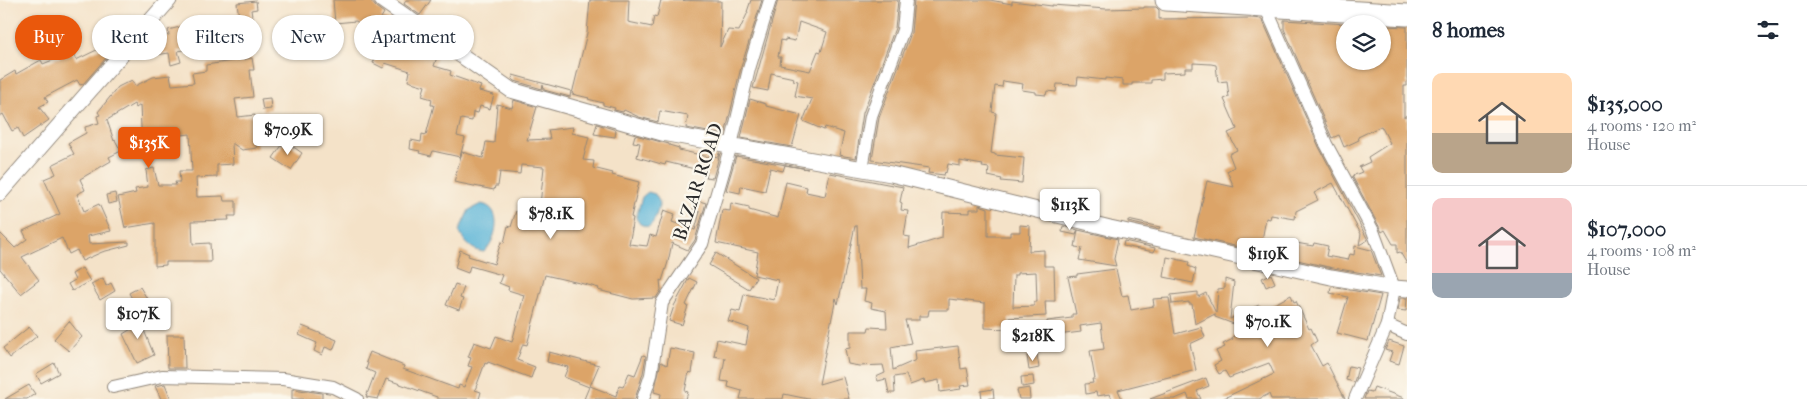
<!DOCTYPE html>
<html lang="en">
<head>
<meta charset="utf-8">
<style>
	:root { --surface:#fff; --page:#f6f6f7; --text:#1f2937; --muted:#747a83; --line:#e0e1e3; --accent:#ea580c }
	body { margin:0; font-family:"IM FELL French Canon",serif; background:var(--page); color:var(--text); height:100vh; display:flex; flex-direction:column; font-size:19px; white-space:nowrap }
	* { box-sizing:border-box; margin:0 }
	p { font-size:16px; color:var(--muted) }
	.icon { flex:none; width:28px; height:28px; fill:none; stroke:currentColor; stroke-width:2; stroke-linecap:round; stroke-linejoin:round }
	.map { position:relative; flex:1; overflow:hidden }
	.side { display:flex; flex-direction:column; background:var(--surface); width:400px }
	.side>* { flex:none }
	.guide { position:absolute; left:15px; top:15px; width:475px; height:45px; display:flex; gap:10px }
	.tools { position:absolute; left:1336px; top:15px; display:grid; gap:10px }
	.tools a { display:grid; place-items:center; width:55px; height:55px; border-radius:50%; background:var(--surface); box-shadow:0 1px 4px #0004; font-size:25px }
	.price { position:absolute; translate:-50% -42px; padding:0 11px; border-radius:5px; background:#fff; color:#222; font-size:16px; line-height:32px; filter:drop-shadow(0 1px 2px #0008) }
	.price::after { content:''; position:absolute; left:50%; top:30px; width:15px; height:11px; margin-left:-8px; background:inherit; clip-path:polygon(0 0,100% 0,50% 100%) }
	.price.selected { background:var(--accent); color:#fff }
	ul { padding:0; list-style:none }
	li { display:flex; align-items:center; gap:15px; height:125px; padding:0 25px }
	li+li { border-top:1px solid var(--line) }
	li span { display:grid; place-items:center; flex:none; width:140px; height:100px; border-radius:10px; color:#555 }
	li>.icon { margin-inline-start:auto }
	span .icon { width:60px; height:60px; fill:#fffc; stroke-width:1 }
	li b { font-size:21px }
	h2 { display:flex; justify-content:space-between; align-items:center; height:60px; padding:0 25px; font-size:21px }
	.chip { padding:0 18px; border-radius:22px; background:var(--surface); box-shadow:0 1px 4px #0004; font-size:18px; line-height:45px }
	.chip.selected { background:var(--accent); color:#fff }
	main { display:flex; flex:1; min-height:0 }
	.map>svg:first-child { display:block }
</style>
</head>
<body>
<main>
<div class="map">
<svg width="1407" height="399" viewBox="0 0 1407 399">
	<rect width="100%" height="100%" fill="#fbf7ec"/>
	<filter id="ink" filterUnits="userSpaceOnUse"><feTurbulence type="fractalNoise" baseFrequency=".02" numOctaves="2"/><feDisplacementMap in="SourceGraphic" scale="10" xChannelSelector="R" yChannelSelector="G"/><feConvolveMatrix kernelMatrix="1 2 1 2 8 2 1 2 1" color-interpolation-filters="sRGB"/></filter>
	<filter id="wash" filterUnits="userSpaceOnUse"><feTurbulence type="fractalNoise" baseFrequency=".0096" numOctaves="4" result="noise"/><feDisplacementMap in="SourceGraphic" scale="20" xChannelSelector="R" yChannelSelector="G"/><feGaussianBlur stdDeviation="1.12" result="paint"/><feColorMatrix in="noise" values="0 0 0 0 0 0 0 0 0 0 0 0 0 0 0 0 0 1.4 0 .05"/><feComposite in="paint" operator="in"/></filter>
	<g filter="url(#wash)">
		<rect width="100%" height="100%" fill="#f4e2c8"/>
		<g fill="#5ab4d7" stroke="#427081">
			<path d="M648 192 655 194 660 203C657 211 656 222 648 227L640 224 636 218 642 197Z"/>
			<path d="M481 204C504 207 497 240 484 252 472 251 464 242 459 231L469 210Z"/>
		</g>
		<g id="blocks">
			<g fill="#dca468" fill-rule="evenodd">
				<path d="M333 0H370L376 7 384 13 381 18 391 21 392 19 398 22 395 33 401 34 400 37 425 44 423 52 437 57 434 66 451 71 450 75 481 86 479 91 494 95 490 109 480 106 478 113 473 112 472 121 461 119 457 136 465 138 460 157 433 151 431 156 419 153 420 151 410 149 411 140 421 142 422 134 426 135 434 105H431L432 99 422 96 425 86 408 81 410 71 385 63 383 68 373 63 387 32 373 21 366 29 356 21 335 23Z"/>
				<path d="M406 0H431L420 15 404 4Z"/>
				<path d="M590 0H629L628 22 652 27 654 16 657 17 661 0 721 1 720 47 728 30 739 31 748 12H747L751 0H762L741 67 725 135 686 128 688 116 660 111 658 122 639 117 624 110 623 112 614 110 615 108 603 105V103L588 99 589 98 572 94 587 33Z"/>
				<path d="M778 0H898L895 28 863 113 856 158 839 155 844 133 825 127 824 130 803 121 812 99 795 96 798 81 793 80 794 78 771 73 768 91 753 88ZM799 22 827 32 821 52 818 51 810 71 780 65 781 57H778L781 40 785 41V39L795 41Z"/>
				<path d="M914 0H990L1012 4V1L1052 6V5L1106 9 1144 8V7H1156L1159 10V19L1252 18 1262 19 1319 147 1368 240 1359 245 1361 234 1333 183 1314 193 1318 200 1296 211 1295 219 1271 215 1270 219 1266 218 1261 246 1283 252 1285 241 1313 246 1314 243 1328 246 1326 256 1348 260 1350 254 1354 255 1355 246 1371 250 1381 276 1333 268 1194 237 1207 181 1234 187 1227 171 1234 167 1229 154 1237 150 1228 133 1237 129 1224 99 1229 97 1227 81 1218 82 1216 65 1211 64 1193 63V68H1185V72L1163 73V79L1151 80V83H1132V85H1123V80L1105 78V80L1078 77 1077 85 1057 84 1056 92 1047 91 1046 95 1036 94V92L1022 90 1023 84 1003 81 1002 87 995 86 992 112 996 113 991 153 995 154V155L1024 158 1022 183 1001 181 1002 179 988 176 989 168 982 167 983 165 960 161V166L948 164 946 173 945 172 944 175 928 173 929 168 872 160 879 118 911 33Z"/>
				<path d="M256 1 257 9 251 10 254 29 241 31 237 3Z"/>
				<path d="M1284 20 1346 24H1345V61H1382V26L1407 27V86H1404V117L1407 115V264L1400 252 1397 253V244H1393L1385 230 1382 232 1352 176 1362 172 1359 167 1370 162 1368 157 1390 143 1381 126 1358 137 1359 140 1344 147 1339 135 1332 138 1284 29Z"/>
				<path d="M317 25 319 38 335 36 336 45 304 51 303 40H307L305 27Z"/>
				<path d="M184 26 187 37 202 34 203 47 178 51 181 62 171 65 169 53 156 55 154 37 169 35 168 30Z"/>
				<path d="M117 39V41L122 40 83 84 80 85 77 80 45 97 48 102 39 107 49 120 23 138 18 128 12 131 3 114 0 116V80L15 71 16 74 41 60 43 64 72 52 76 60 107 45 106 41Z"/>
				<path d="M252 58 254 70H250L253 97 235 99 238 117 255 115 256 127H254L257 148 242 150 232 143 233 164 217 165V177L196 178 197 197 223 196 224 201H236V216H228L229 220 192 221 193 244 210 243 211 262H166V265L155 266V223L125 228 118 197 136 193 135 189 148 187 146 170 154 168 158 185H176L175 182H180L179 171H192L190 134 166 137 167 148 142 149 140 105 136 108 134 104 107 120 114 141 115 140 121 151 109 157 111 161 80 179 85 190 77 194 84 211 99 204 111 231 88 236 89 244 129 242V245L102 252 82 261 77 250 69 254 62 238 22 257 39 280 21 294 0 269V233L15 248 27 239 23 231 60 214 44 179 56 174 52 165 74 154 68 143 86 133 85 127 99 123 97 116 100 115 98 112 118 87 132 80 135 86 153 77 170 75 172 85 194 83 192 73 206 71V65Z"/>
				<path d="M513 75 571 91 570 97 544 90 543 85 542 89 515 81 512 79Z"/>
				<path d="M270 98 271 109 263 110 261 99Z"/>
				<path d="M750 99 766 104V106L801 115 792 147 741 138Z"/>
				<path d="M514 100 537 107 527 140 550 139 548 130 573 127 572 133 589 137 583 160 594 161 593 168 613 173 612 175 639 182 631 217 633 218 631 229H632L629 244 647 246 650 235 656 237 664 210 675 214 672 222 695 230 700 212 693 210 696 200 706 203 695 240 688 250 672 243 668 262 662 281 660 280 661 290 656 298 633 299 598 290 599 288 588 285 545 275 527 345 523 344 517 360 535 367 531 378 488 362 487 364 485 363 475 390 481 392 479 399H437V397L386 379 378 399 366 397 375 373 366 369 368 363 366 362 370 352 404 366 403 369 458 389 459 385 464 387 472 367 468 366 471 358 468 357 474 342 491 348 496 336 512 342 524 295 508 290 509 287 499 283 502 275 470 266 468 273 455 268 460 250 469 254 468 256 494 264 501 242 504 243 508 226 511 227 516 211 530 214V212L532 213 533 204 540 205 544 167 521 165 520 174 500 172 498 186H495L494 190 454 182 462 152 483 158 486 142 494 143 497 104 512 108Z"/>
				<path d="M597 124 616 130 615 137 594 134Z"/>
				<path d="M635 135 669 144V145L679 148V150L709 157 710 155 718 157 719 153H720L713 178 705 177 707 172 666 162 665 165 637 157 640 143 633 142Z"/>
				<path d="M285 141 302 153 291 170 273 158Z"/>
				<path d="M736 156 808 169 785 165 783 171 770 168 765 191 741 186 740 193 726 190Z"/>
				<path d="M830 173 903 187 900 202 902 203 901 210 908 211 904 236 910 237 909 248 942 238 943 212 970 213V209H979V205L988 208V236H1010V232H1020V225L1030 226 1029 251 1044 250V266H1054L1055 301H1045L1046 316 1009 318V329L985 328V303L949 299V310H929L928 316H919V320H905L911 343 891 347 893 370 916 360 915 351 958 346 961 369 967 368 970 385 960 386 961 389 940 392 939 380 925 383 924 380 910 385 906 375 894 377 895 393H889L886 379 878 381 876 377 885 373 883 365 859 366 848 364 845 349 850 348V331H868L869 327 887 328 886 311 871 308 872 303 864 301 866 289H860L857 226H855L838 304 836 298 832 317 819 384 843 377 849 399H808L784 394 783 399H740L742 391 728 387 729 382 721 381 725 358 714 356 717 339 746 345 749 328 728 321 732 310 740 312 744 294 774 300 778 280 754 275 758 252 716 243 722 210 730 211 731 203 749 207V210L778 218 786 182 807 187 806 192 825 196ZM1036 272 1037 302H1034V306L1013 307 1014 275H1017V273Z"/>
				<path d="M115 193 117 202 108 204 106 195Z"/>
				<path d="M1068 201 1083 204 1081 211 1067 208Z"/>
				<path d="M1128 220 1160 227 1159 229 1128 222Z"/>
				<path d="M1063 226 1078 230 1076 235 1062 232Z"/>
				<path d="M1078 230 1118 239 1114 259 1116 266 1079 260 1082 248 1075 247Z"/>
				<path d="M1124 241 1155 248 1154 252 1123 246Z"/>
				<path d="M716 253 756 278 749 289 709 265Z"/>
				<path d="M1167 257 1189 262 1188 266 1196 269 1193 283 1164 277Z"/>
				<path d="M82 268 90 281 72 291 68 284 75 280 72 274Z"/>
				<path d="M1116 269 1122 296 1128 295 1131 310 1154 306 1153 299 1169 298 1175 334 1201 327 1205 337 1190 344 1196 370 1118 390 1122 399H1112L1110 394 1097 396 1096 392 1086 394 1085 384 1093 383 1092 379H1095L1090 351 1104 349 1101 323 1080 326 1081 332 1049 336 1047 321 1072 318V314H1076L1068 277 1077 276V274Z"/>
				<path d="M1271 274 1275 283 1266 287 1262 278Z"/>
				<path d="M103 278 106 286 111 283 115 291 100 300 91 284Z"/>
				<path d="M689 278 697 282 686 305 688 306 682 325 669 321 674 306Z"/>
				<path d="M1225 279 1234 282 1230 319 1259 305 1262 311 1291 295 1294 302 1296 301 1309 329 1311 328 1317 341 1311 345 1322 366 1327 363 1345 399H1271L1269 394 1259 399H1222L1274 374 1269 363 1229 378 1225 371 1219 374 1214 365 1221 361 1216 351 1225 347 1223 344 1233 339 1232 337 1247 329 1215 317V314L1195 324 1192 304H1189V302L1172 304 1171 295 1198 292V297L1206 293 1216 313 1218 289 1225 288Z"/>
				<path d="M455 284 464 287 460 298 463 299 459 310 446 305Z"/>
				<path d="M140 287 152 307 140 314 129 293Z"/>
				<path d="M1331 287 1381 295 1368 341 1337 333 1348 297 1330 293Z"/>
				<path d="M1400 298H1407L1406 311 1398 310Z"/>
				<path d="M137 313 154 355 137 363 123 334 133 328 127 318Z"/>
				<path d="M69 321 82 337 69 351 54 339Z"/>
				<path d="M302 326 337 340 333 350 325 347 322 355 314 351 317 343 299 335Z"/>
				<path d="M29 327 37 336 10 358 3 348Z"/>
				<path d="M167 335H184L185 368H168Z"/>
				<path d="M1389 341 1404 346 1399 364 1389 361 1392 352 1385 350Z"/>
				<path d="M670 348 695 353 692 373 689 372 685 391 688 392 686 399H660L661 394 654 392 661 362 667 365Z"/>
				<path d="M549 352 599 365 590 386 616 396 619 386 623 387 629 373 635 375 643 355 646 356 643 373 635 399H584L589 387 564 377 568 367 547 362Z"/>
				<path d="M1037 354 1039 368 1029 370 1027 356Z"/>
				<path d="M54 363 59 373 41 383 36 374Z"/>
				<path d="M1349 366 1358 368 1354 382 1346 380Z"/>
				<path d="M1033 376 1034 385 1022 387 1021 377Z"/>
				<path d="M1206 378 1209 386 1197 391 1201 399H1189L1187 394 1175 399H1150Z"/>
				<path d="M165 384 171 399H161L155 386Z"/>
				<path d="M29 385 35 394 27 399H5Z"/>
				<path d="M1374 387 1404 398V399H1364L1367 391 1372 392Z"/>
				<path d="M1029 388 1030 399H1019L1017 390Z"/>
				<path d="M292 389 322 393V399H292Z"/>
				<path d="M993 389 994 398 982 399 981 391Z"/>
			</g>
		</g>
	</g>
	<g filter="url(#ink)">
		<use href="#blocks" fill-opacity="0" stroke="#90867a" stroke-width="1"/>
		<g fill="none" stroke-linecap="round" stroke-linejoin="round">
			<defs>
				<g id="minor">
					<path d="M1265 6 1326 144 1373 231 1394 288 1387 325 1355 399"/>
					<path d="M862 169 871 116 903 30 906 0"/>
					<path d="M1387 325 1407 334"/>
					<path d="M113 387 162 376 283 379 333 387 357 399"/>
					<path d="M643 399 651 375 662 303 702 244 731 145 749 69 770 0"/>
				</g>
				<g id="tertiary">
					<path d="M382 0 511 90 662 133 891 174 1110 228 1331 277 1394 288 1407 289"/>
					<path d="M0 193 169 0"/>
				</g>
				<path id="trunk" d="M1166 0 1407 15"/>
			</defs>
			<use href="#minor" stroke="#90867a" stroke-width="14"/>
			<use href="#tertiary" stroke="#90867a" stroke-width="17"/>
			<use href="#trunk" stroke="#90867a" stroke-width="23"/>
			<use href="#minor" stroke="#fff" stroke-width="12"/>
			<use href="#tertiary" stroke="#fff" stroke-width="15"/>
			<use href="#trunk" stroke="#fff" stroke-width="21"/>
		</g>
	</g>
	<g text-anchor="middle" dominant-baseline="central" stroke-width="4.5" stroke-linejoin="round" paint-order="stroke">
		<g font-size="19" fill="#2b2b2b" stroke="#fbf7ec">
			<text transform="translate(698 182) rotate(-72)">BAZAR ROAD</text>
		</g>
	</g>
</svg>
<div class="tools">
<a><svg class="icon" aria-label="layers" viewBox="0 0 24 24"><path d="M12 4l9 5-9 5-9-5zM3 14l9 5 9-5"/></svg></a>
</div>
<b class="price" style="left:288px;top:156px">$70.9K</b>
<b class="price selected" style="left:149px;top:169px">$135K</b>
<b class="price" style="left:1070px;top:231px">$113K</b>
<b class="price" style="left:551px;top:240px">$78.1K</b>
<b class="price" style="left:1268px;top:280px">$119K</b>
<b class="price" style="left:138px;top:340px">$107K</b>
<b class="price" style="left:1268px;top:348px">$70.1K</b>
<b class="price" style="left:1033px;top:362px">$218K</b>
<div class="guide">
<a class="chip selected">Buy</a>
<a class="chip">Rent</a>
<a class="chip">Filters</a>
<a class="chip">New</a>
<a class="chip">Apartment</a>
</div>
</div>
<section class="side">
<h2>8 homes<svg class="icon" aria-label="filters" viewBox="0 0 24 24"><path d="M4 7h16M4 17h16"/><circle cx="9" cy="7" r="2"/><circle cx="15" cy="17" r="2"/></svg></h2>
<ul>
<li><span style="background:linear-gradient(#ffd9b3 60%,#b9a48a 0)"><svg class="icon" aria-label="home" viewBox="0 0 24 24"><path d="M3 11l9-7 9 7M6 9v11h12V9"/></svg></span><div><b>$135,000</b><p>4 rooms · 120 m²</p><p>House</p></div></li>
<li><span style="background:linear-gradient(#f6c9c9 75%,#9aa5b1 0)"><svg class="icon" aria-label="home" viewBox="0 0 24 24"><path d="M3 11l9-7 9 7M6 9v11h12V9"/></svg></span><div><b>$107,000</b><p>4 rooms · 108 m²</p><p>House</p></div></li>
</ul>
</section>
</main>
</body>
</html>
